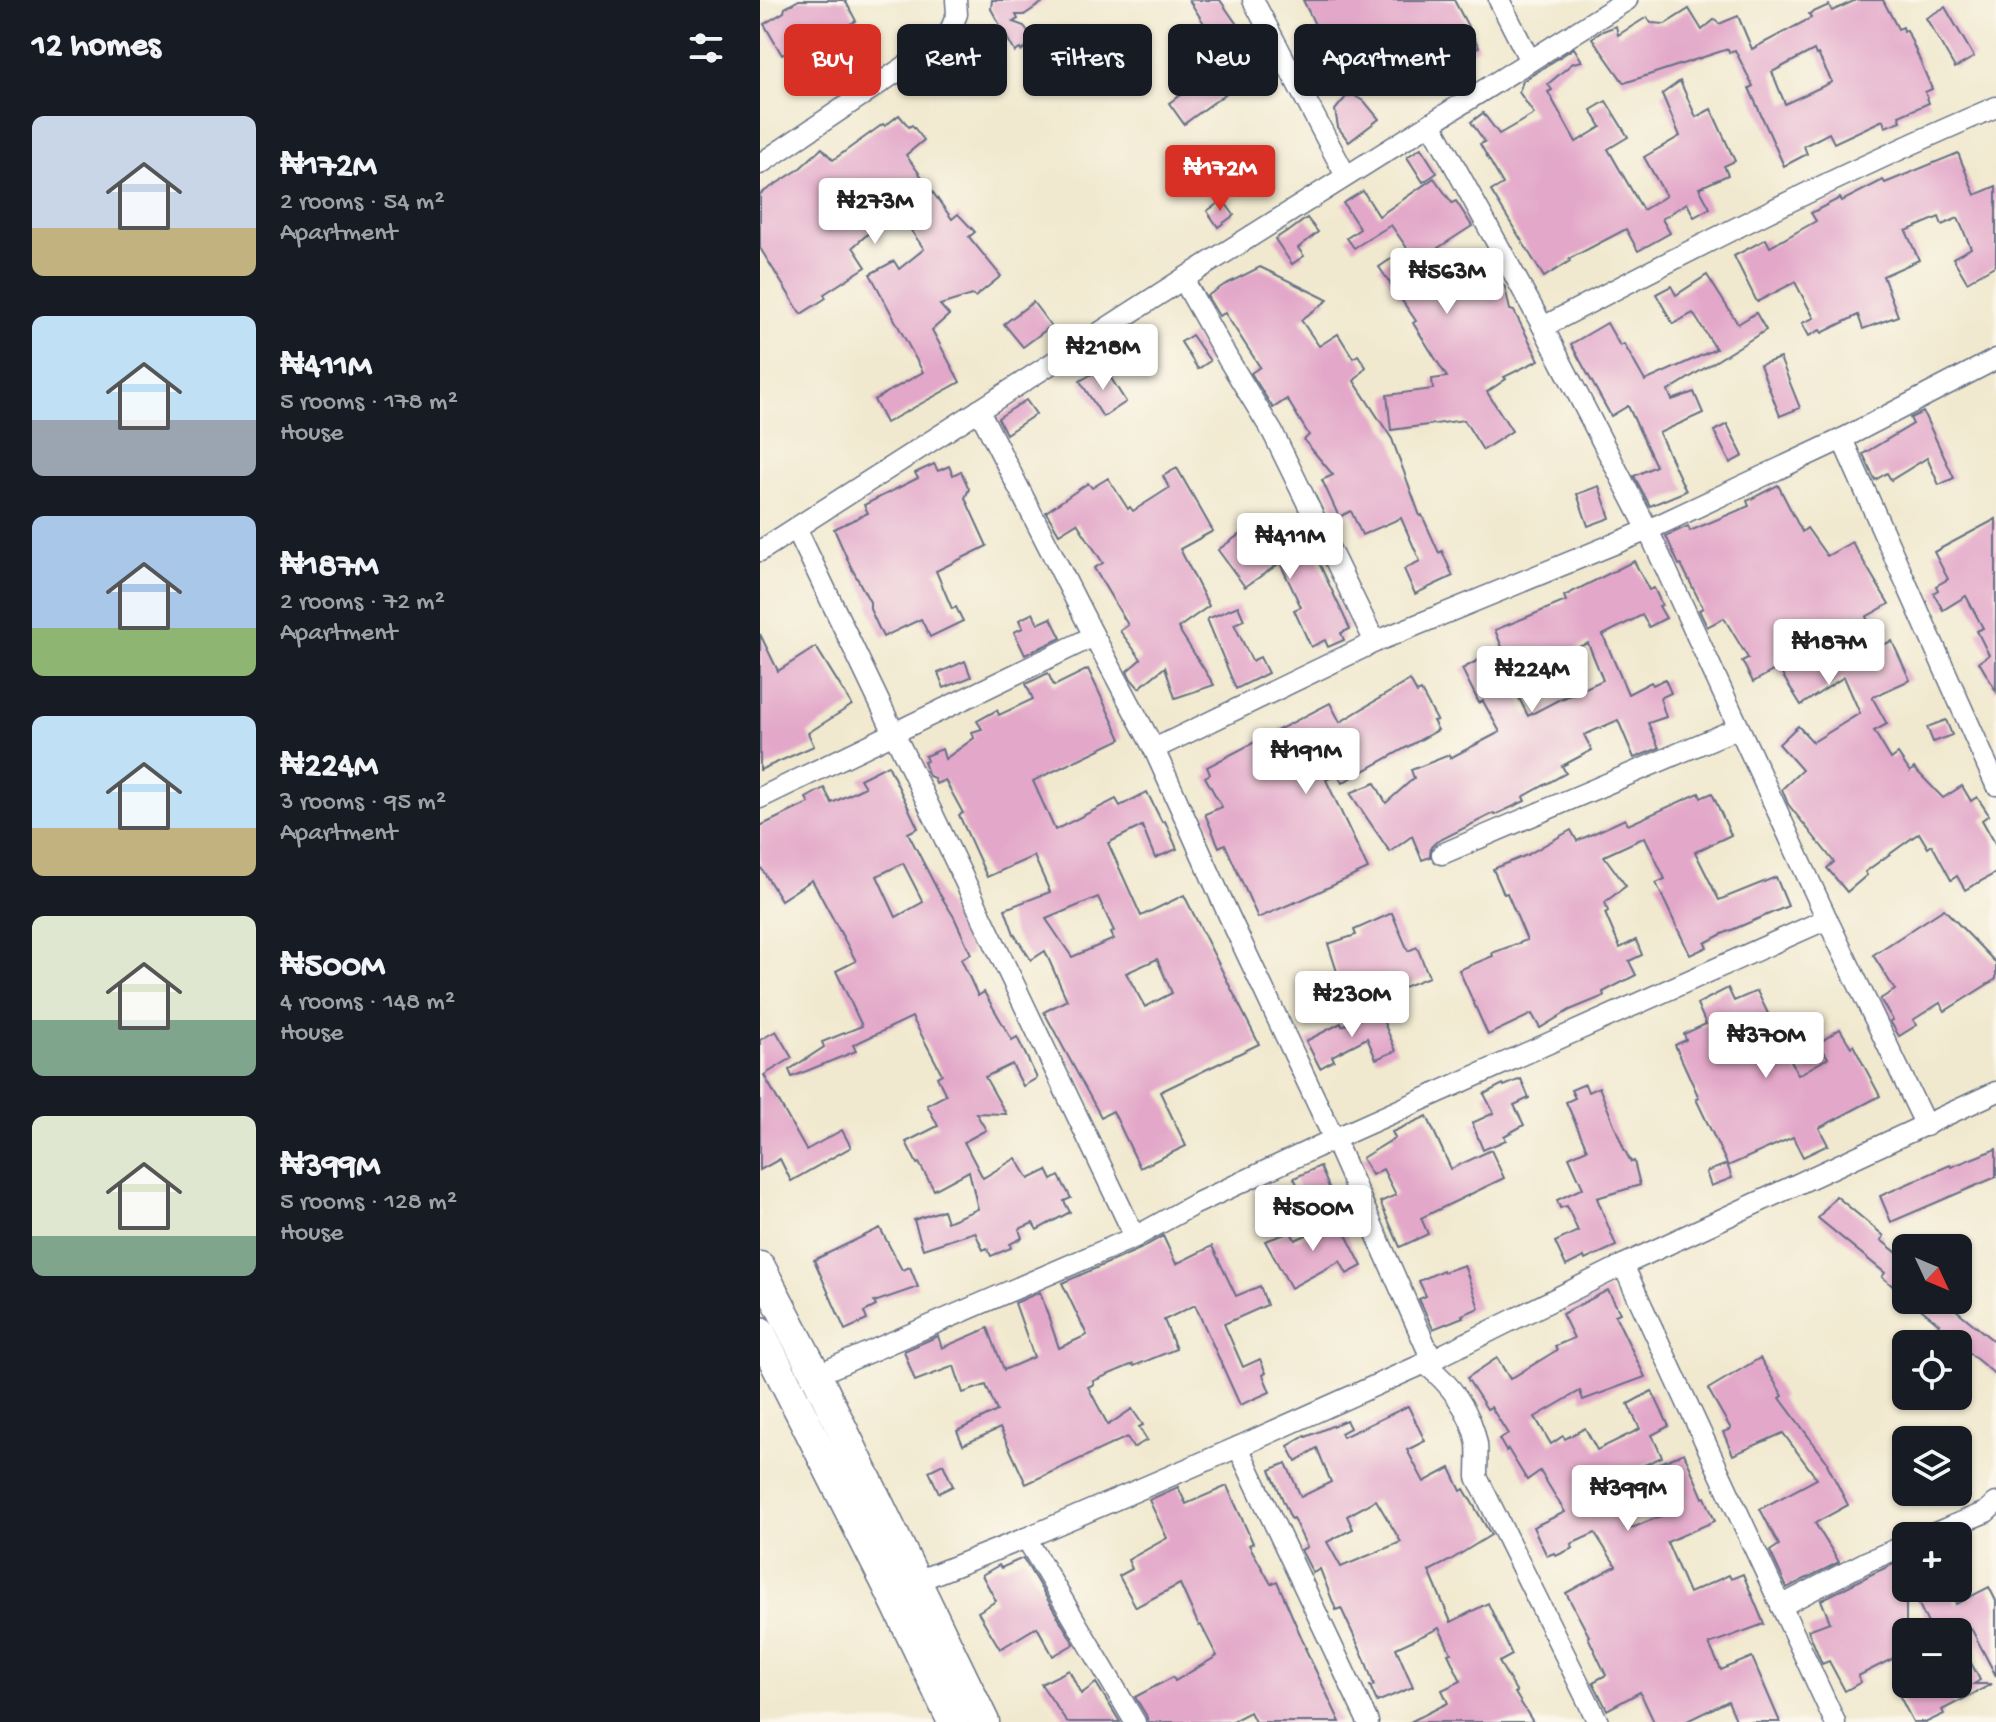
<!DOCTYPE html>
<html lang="en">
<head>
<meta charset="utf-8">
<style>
	:root { --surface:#171b24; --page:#242831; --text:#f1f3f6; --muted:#9ea1a6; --accent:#d93025 }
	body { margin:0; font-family:"Gochi Hand",sans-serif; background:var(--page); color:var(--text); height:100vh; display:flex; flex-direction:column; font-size:30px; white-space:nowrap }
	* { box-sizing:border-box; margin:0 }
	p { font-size:26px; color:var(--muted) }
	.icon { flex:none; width:44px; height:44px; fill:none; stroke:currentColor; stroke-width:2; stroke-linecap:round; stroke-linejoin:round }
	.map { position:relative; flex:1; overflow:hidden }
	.sheet { display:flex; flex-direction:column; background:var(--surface); width:760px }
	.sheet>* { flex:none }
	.top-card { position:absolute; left:24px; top:24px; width:760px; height:72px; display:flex; gap:16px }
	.needle { width:52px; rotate:134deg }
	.tools { position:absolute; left:1132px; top:1234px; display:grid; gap:16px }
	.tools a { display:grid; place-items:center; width:80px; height:80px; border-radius:12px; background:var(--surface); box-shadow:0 2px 6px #0004; font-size:40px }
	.price { position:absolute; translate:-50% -68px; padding:0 18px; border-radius:8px; background:#fff; color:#222; font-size:26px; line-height:52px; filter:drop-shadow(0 2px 4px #0008) }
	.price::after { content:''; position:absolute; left:50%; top:48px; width:24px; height:18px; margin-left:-12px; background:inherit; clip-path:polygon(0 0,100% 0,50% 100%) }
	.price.active { background:var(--accent); color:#fff }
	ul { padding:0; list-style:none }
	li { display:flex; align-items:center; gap:24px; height:200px; padding:0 32px }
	li span { display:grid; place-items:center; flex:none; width:224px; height:160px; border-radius:12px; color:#555 }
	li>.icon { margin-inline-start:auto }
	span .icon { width:96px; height:96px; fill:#fffc; stroke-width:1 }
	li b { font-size:34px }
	h2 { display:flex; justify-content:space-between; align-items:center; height:96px; padding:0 32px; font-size:34px }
	.chip { padding:0 28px; border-radius:12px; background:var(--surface); box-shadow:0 2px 6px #0004; font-size:28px; line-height:72px }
	.chip.active { background:var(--accent); color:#fff }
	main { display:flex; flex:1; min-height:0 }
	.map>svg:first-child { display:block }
</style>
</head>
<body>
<main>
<section class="sheet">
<h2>12 homes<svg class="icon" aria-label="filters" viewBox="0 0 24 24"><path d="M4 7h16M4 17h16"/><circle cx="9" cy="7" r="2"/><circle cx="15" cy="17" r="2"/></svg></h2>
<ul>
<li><span style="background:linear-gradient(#c9d6e8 70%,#c2b280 0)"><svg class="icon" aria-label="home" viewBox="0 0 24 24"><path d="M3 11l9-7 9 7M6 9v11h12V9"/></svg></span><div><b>₦172M</b><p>2 rooms · 54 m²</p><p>Apartment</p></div></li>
<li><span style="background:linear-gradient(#bfe0f5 65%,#9aa5b1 0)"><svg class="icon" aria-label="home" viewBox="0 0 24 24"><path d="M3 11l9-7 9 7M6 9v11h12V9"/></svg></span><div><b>₦411M</b><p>5 rooms · 178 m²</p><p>House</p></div></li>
<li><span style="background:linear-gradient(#a9c7e8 70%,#8fb573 0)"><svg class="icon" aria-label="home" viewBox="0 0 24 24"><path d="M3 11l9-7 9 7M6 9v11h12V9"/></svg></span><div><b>₦187M</b><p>2 rooms · 72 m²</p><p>Apartment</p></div></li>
<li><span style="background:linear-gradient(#bfe0f5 70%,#c2b280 0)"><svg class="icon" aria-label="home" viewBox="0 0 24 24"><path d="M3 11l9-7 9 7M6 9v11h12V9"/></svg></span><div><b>₦224M</b><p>3 rooms · 95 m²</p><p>Apartment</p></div></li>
<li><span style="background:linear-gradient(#dfe7d0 65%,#7fa58c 0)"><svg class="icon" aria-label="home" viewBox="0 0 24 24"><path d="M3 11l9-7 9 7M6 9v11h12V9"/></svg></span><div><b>₦500M</b><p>4 rooms · 148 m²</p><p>House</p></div></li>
<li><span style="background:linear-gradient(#dfe7d0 75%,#7fa58c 0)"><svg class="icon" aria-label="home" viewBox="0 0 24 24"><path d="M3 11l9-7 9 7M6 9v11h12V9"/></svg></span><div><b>₦399M</b><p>5 rooms · 128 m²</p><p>House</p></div></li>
</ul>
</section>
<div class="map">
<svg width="1236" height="1722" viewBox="0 0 1236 1722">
	<rect width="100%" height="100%" fill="#fbf7ec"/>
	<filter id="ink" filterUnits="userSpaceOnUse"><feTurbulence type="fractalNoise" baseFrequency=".0125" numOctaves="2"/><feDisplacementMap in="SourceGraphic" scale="16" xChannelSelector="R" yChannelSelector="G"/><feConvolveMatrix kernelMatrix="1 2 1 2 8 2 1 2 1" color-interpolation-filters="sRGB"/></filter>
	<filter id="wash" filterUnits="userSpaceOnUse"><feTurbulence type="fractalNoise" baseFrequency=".006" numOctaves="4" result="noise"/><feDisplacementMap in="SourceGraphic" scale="32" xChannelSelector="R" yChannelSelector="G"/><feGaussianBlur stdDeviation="1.8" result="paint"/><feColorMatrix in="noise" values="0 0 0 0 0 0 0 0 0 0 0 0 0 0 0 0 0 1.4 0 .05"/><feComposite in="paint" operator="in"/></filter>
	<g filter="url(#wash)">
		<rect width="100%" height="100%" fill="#f1e9cf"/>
		<g id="blocks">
			<g fill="#e3a8c9" fill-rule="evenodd">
				<path d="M39 0H85L96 21 68 36 65 32 22 55 4 24 24 12 25 8Z"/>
				<path d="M232 0H286L264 15H256L258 19 253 22 264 26 275 40 261 51 260 49 255 52 231 9Z"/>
				<path d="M429 0H460L505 65 424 124 409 103 468 61Z"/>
				<path d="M543 0H694L719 47 693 61 678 31 624 59 622 54 616 57 611 46 553 75 543 54 547 49 544 43 560 35Z"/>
				<path d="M1096 0H1123L1138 29 1143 27 1144 31 1147 30 1172 89 1165 92 1169 103 1139 116 1141 121 1125 127 1123 120 1074 143 1069 133 1044 146 1047 154 1024 166 989 88 993 86 975 50 969 52 968 49 864 83 832 38 843 31 856 26 858 35 887 17 891 23 905 24 929 9 942 30 955 19 959 24 978 16 992 49 1051 18 1049 14 1069 5 1072 11ZM1054 50 1056 55 1058 54 1072 82 1025 104 1012 72Z"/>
				<path d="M1185 7 1214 57 1195 68 1166 18Z"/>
				<path d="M814 48 822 61 813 63 788 84 792 90 788 92 816 142 841 127 831 110 846 101 868 137 848 149 883 210 906 196 884 157 920 136 902 94 920 81 936 117 951 109 975 161 964 166 968 175 939 188 950 208 934 217 927 203 902 219 910 233 878 251 866 229 809 259 810 261 784 277 731 191 743 184 720 144 725 142 711 122 723 113 739 134 774 114 759 92 763 81Z"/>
				<path d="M593 95 605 102 619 119 589 142 578 127 575 110 586 97Z"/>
				<path d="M139 115 149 127 152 125 164 140 146 155 192 219 198 214 215 232 209 237 241 276 215 297 212 295 180 305 189 315 172 330 200 382 126 423 114 400 163 372 110 274 134 261 139 269 164 249 136 209 93 247 106 267 64 294 66 298 41 314 0 248V194L38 170 62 148 73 160 123 124 125 126Z"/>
				<path d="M661 148 677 173 663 182 647 157Z"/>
				<path d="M1198 153 1215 195 1236 186V265L1207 282 1193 258 1211 248 1198 218 1182 225 1179 217 1146 231 1159 260 1123 276 1138 316 1103 329 1098 315 1062 333 1060 330 1049 336 1042 323 1054 318 1035 282 997 302 974 256 1006 239 1010 247 1056 221 1051 213 1080 198 1082 201 1123 180 1125 183Z"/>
				<path d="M674 178 692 203 696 201 712 226 678 248 695 260 688 268 712 286 731 274 745 287 750 310 754 311 779 360 744 377 746 379 727 392 752 431 723 450 704 420 631 430 627 395 673 389 672 379 687 377 653 323 656 321 619 267 647 248 631 225 594 248 587 238 600 229 583 203 603 191 619 216Z"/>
				<path d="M463 200 474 215 458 227 447 211Z"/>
				<path d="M547 218 558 232 538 248 544 256 532 264 515 239 527 231 528 232Z"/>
				<path d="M500 267 568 300 541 320 559 346 578 334 593 358 598 355 606 367 594 381 632 439 660 516 662 515 679 553 682 551 693 576 655 594 644 569 660 561 641 518 602 535 591 511 579 517 562 480 573 475 544 440 549 435 527 399 513 408 491 373 500 367 465 313 459 316 447 296 464 285Z"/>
				<path d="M947 275 978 324 996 313 1006 330 908 391 912 400 934 392 943 413 899 433 926 491 890 506 874 476 896 466 868 406 851 416 811 344 847 323 860 346 864 344 885 381 956 349 933 313 913 324 896 294 911 286 916 295Z"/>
				<path d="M273 302 291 326 263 347 244 324Z"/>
				<path d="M432 335 450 361 438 369 421 342Z"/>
				<path d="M1020 358 1040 408 1020 416 1000 365Z"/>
				<path d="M344 367 366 402 343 417 320 381Z"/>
				<path d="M266 400 276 414 246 434 238 418Z"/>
				<path d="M1163 412 1194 478 1179 485 1167 458 1131 480 1127 473 1115 480 1103 454 1153 424 1150 418Z"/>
				<path d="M967 424 983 456 970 463 954 431Z"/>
				<path d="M174 464 178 471 189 466 193 475 201 471 209 489 205 498 227 546 176 571 192 609 196 607 203 621 170 637 161 619 123 637 110 609V602L91 567 74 529 108 513 104 505 158 478 155 473Z"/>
				<path d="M417 468 453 531 420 549 449 606 418 628 454 685 415 698 405 667 379 688 371 679 367 671 381 659 360 631 368 625 334 568 343 563 317 523 299 534 286 512 328 483 332 488 348 478 368 509 370 507 373 511 409 488 403 476Z"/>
				<path d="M1018 485 1042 532 1047 528 1067 556 1092 542 1129 604 1106 617 1122 645 1132 641 1150 680 1112 697 1127 724 1114 731 1131 759 1138 754 1150 772 1154 768 1183 798 1202 786 1211 801 1217 797 1229 815 1222 820 1236 845V873L1205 890 1197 876 1191 880 1172 845 1168 848 1159 833 1105 872 1107 875 1087 892 1067 868 1074 862 1028 804 1022 789 1042 770 1019 744 1038 726 1053 742 1100 713 1084 677 1041 705 1018 668 993 682 982 661 988 658 964 618 947 627 939 610 943 608 921 564 919 565 906 536 928 526 930 531 989 506 987 501Z"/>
				<path d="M839 486 850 518 828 526 817 494Z"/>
				<path d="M1236 519V691L1219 662 1229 655 1217 631 1223 628 1206 596 1183 610 1173 593 1178 590 1176 586 1188 579 1174 552Z"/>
				<path d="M509 522 536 561 554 552 590 629 581 633 584 640 568 647 565 640 551 647 534 610 541 607 520 563 485 587 458 550 490 527 495 534Z"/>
				<path d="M874 561 889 590 894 588 902 605 899 606 906 618 889 627 882 615 843 635 868 694 891 682 893 685 905 679 911 693 900 698 906 717 888 723 899 748 874 758 858 720 824 735 832 750 802 766 806 773 763 797 765 801 735 815 734 813 676 842 671 847 670 857 662 860 652 836 630 852 590 793 615 783 626 803 654 778 651 770 689 755 690 758 740 732 723 701 719 703 702 669 742 647 735 630 806 601 804 596ZM828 643 843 680 804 698V697L768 716 748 676Z"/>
				<path d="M478 606 484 620 474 624 492 661 500 657 508 673 476 689 447 619Z"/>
				<path d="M273 613 278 624 291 618 301 638 265 655 254 632 263 628 259 620Z"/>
				<path d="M0 634 18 671 56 647 92 705 48 733 54 746 0 770Z"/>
				<path d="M205 661 211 677 184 688 178 673Z"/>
				<path d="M328 669 361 739 273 781 295 830 356 799 360 806 387 792 402 822 405 821 417 849 395 858 382 826 348 843 381 916 424 895 499 1044 400 1092 426 1146 380 1168 353 1111 341 1117 284 1012 307 1000 285 951 271 960 254 934 245 909 290 892 274 856 227 877 199 815 203 813 185 780 176 784 174 778 169 776 164 762 167 761 165 756 182 749 185 759 214 738 212 732 222 729 217 721 237 710 239 715 273 699 266 684 288 673 294 686ZM338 897 354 931 351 933 354 939 312 957 286 919ZM397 959 412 993 385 1007 366 973Z"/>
				<path d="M650 680 657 693 661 691 677 720 673 721 678 730 582 783 577 774 566 780 608 869 535 903V902L498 918 465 844 459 847 445 814 462 807 445 777 450 774 447 767 570 703 580 722Z"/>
				<path d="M1186 720 1192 735 1173 742 1167 727Z"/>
				<path d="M128 765 158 828 148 833 179 893 194 917 211 954 201 959 218 996 224 992 252 1040 257 1037 277 1078 263 1086 252 1064 225 1077 246 1114 216 1113 226 1130 204 1142 223 1178 256 1158 269 1179 287 1170 292 1180 299 1176 311 1198 304 1201 310 1212 277 1230 273 1223 259 1229 262 1238 250 1244 251 1248 231 1256 227 1248 223 1250 215 1232 163 1249 154 1220 183 1210 187 1222 218 1209 209 1171 174 1190 159 1163 157 1164 146 1142 178 1126 167 1105 186 1095 177 1077 182 1074 152 1017 93 1045 96 1051 32 1077 29 1070 64 1047 62 1042 102 1026 76 971 96 961 52 880 21 900 0 866V826L49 803 46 798 64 788 72 803 78 800 105 787 100 779ZM143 863 163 902 136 917 117 876Z"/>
				<path d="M939 793 941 798 952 793 971 835 935 852 959 900 1016 877 1028 906 960 935 945 943 947 947 930 955 896 883 905 879 885 837 844 856 866 886 845 902 848 911 845 913 860 948 876 940 882 955 869 961 876 975 843 992 844 996 810 1010 780 1028 772 1014 728 1035 699 970 733 956 732 953 767 940 747 893 744 894 733 869 767 855 811 830 817 841 865 819 868 825Z"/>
				<path d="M1184 909 1236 963V979L1185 1011 1180 1003 1153 1020 1157 1025 1139 1036 1130 1021 1133 1020 1120 999 1135 990 1113 955Z"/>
				<path d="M632 913 648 951 657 947 669 977 621 996 614 977 582 987 568 944 596 935 594 930Z"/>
				<path d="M968 988 974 1001 997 991 1038 1075 1068 1058 1059 1043 1080 1029 1091 1047 1093 1045 1120 1096 1059 1128 1068 1145 1043 1157 1033 1137 968 1166 936 1099 939 1098 915 1045 926 1040 924 1034 946 1024 937 1004Z"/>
				<path d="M619 1011 636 1051 616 1059 607 1038 572 1056 574 1060 560 1068 546 1041 581 1023 582 1026Z"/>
				<path d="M16 1031 32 1058 4 1075 46 1150 82 1130 91 1147 31 1181 20 1159 0 1170V1040Z"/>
				<path d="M761 1079 769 1098 754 1105 764 1125 744 1136 746 1140 723 1150 712 1123 734 1113 724 1094 743 1084 744 1086Z"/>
				<path d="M825 1084 828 1092 839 1087 864 1149 871 1162 874 1161 880 1185 837 1198 856 1246 825 1260 824 1257 806 1266 795 1242 818 1231 807 1206 800 1208 797 1200 823 1188 809 1157 827 1149 806 1102 815 1098 811 1090Z"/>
				<path d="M667 1116 691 1169 731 1150 744 1178 661 1218 668 1234 640 1247 620 1202 636 1195 623 1169 612 1175 602 1158 635 1138 632 1132Z"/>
				<path d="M1236 1149V1177L1131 1222 1120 1196 1190 1165 1191 1167Z"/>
				<path d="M967 1164 972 1178 951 1186 946 1172Z"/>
				<path d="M560 1166 574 1199 551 1213 534 1178Z"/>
				<path d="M1076 1196 1124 1236 1121 1240 1146 1260V1297L1122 1277 1125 1273 1058 1218Z"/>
				<path d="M579 1221 602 1266 587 1274 580 1261 531 1288 505 1241 531 1232 535 1240Z"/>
				<path d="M120 1228 142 1270 150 1267 158 1287 114 1302 116 1306 104 1312 107 1320 85 1330 54 1260Z"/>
				<path d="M403 1236 416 1264 452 1246 476 1296 500 1286 507 1305 464 1324 483 1367 500 1359 506 1373 503 1375 510 1392 480 1405 435 1305 404 1320 416 1349 374 1366 373 1364 333 1381 334 1384 328 1387 348 1425 372 1409 383 1425 379 1427 387 1440 373 1448 367 1437 266 1484 240 1428 203 1445 197 1431 237 1411 226 1385 203 1393 194 1366 155 1381 144 1351 178 1336 182 1348 228 1328 244 1370 274 1357 255 1303 280 1292 299 1348 327 1335 302 1283 380 1249Z"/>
				<path d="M704 1265 719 1308 702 1315 703 1317 673 1329 659 1299 666 1296 659 1281 683 1270 684 1272Z"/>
				<path d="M848 1290 860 1313 855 1315 885 1377 823 1400 820 1391 775 1417 791 1444 803 1436 805 1439 825 1428 837 1450 880 1429 868 1404 892 1391 909 1426 892 1435 902 1457 845 1483 872 1528 917 1509 898 1464 924 1453 943 1498 945 1497 955 1521 907 1542 929 1593 969 1575 971 1579 983 1574 1004 1624 949 1644 961 1670 992 1657 1020 1722H977L968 1701 925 1722H894L880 1692 847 1710 833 1682 846 1675 828 1637 829 1636 806 1593 856 1566 835 1533 811 1544 813 1548 796 1556 794 1553 787 1556 773 1527 805 1512 780 1471 767 1480 748 1449 746 1451 739 1439 748 1434 731 1407 727 1409 707 1378 737 1358 750 1379 797 1350 795 1346 814 1338 802 1314Z"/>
				<path d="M1150 1300H1184L1236 1343V1375L1177 1327 1179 1324Z"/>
				<path d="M1000 1358 1023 1396 1020 1398 1068 1463 1067 1464 1088 1505 1055 1523 1079 1562 1027 1588 1010 1551 1019 1545 1000 1509 1057 1479 1023 1433 973 1455 963 1432 971 1429 948 1389Z"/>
				<path d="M648 1406 665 1441 647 1450 664 1482 690 1468 701 1491 704 1489 731 1535 689 1561 669 1571 691 1622 728 1603 752 1655 739 1662 757 1692 755 1693 773 1722H650L688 1703 682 1690 701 1681 688 1654 691 1653 679 1628 636 1648 653 1687 617 1702 610 1686 614 1685 605 1660 581 1608 576 1610 560 1569 553 1573 541 1550 547 1547 533 1518 531 1519 510 1470 526 1463 541 1497 571 1482 557 1448 536 1461 528 1446 545 1436 546 1437 586 1420 590 1428 581 1433 583 1437ZM616 1500 641 1542 581 1567 567 1542 593 1529 587 1516Z"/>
				<path d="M183 1464 193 1486 179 1493 169 1471Z"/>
				<path d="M467 1486 493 1543 489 1545 511 1584 517 1581 546 1648H545L580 1722H495L490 1712 471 1722H388L386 1715 375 1697 413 1677 415 1681 457 1656 441 1625 439 1626 420 1584 376 1607 359 1576 372 1569 368 1560 407 1538 389 1500 418 1487 426 1504Z"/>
				<path d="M263 1558 314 1644 293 1656 277 1627 240 1649 218 1612 236 1601 222 1575 239 1565 241 1568Z"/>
				<path d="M1138 1562 1140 1565 1146 1562V1652L1098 1676 1101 1682 1085 1691 1069 1661 1062 1664 1048 1630 1070 1622 1061 1600 1114 1573Z"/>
				<path d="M1229 1587 1236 1601V1676L1211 1628 1202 1632H1172L1155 1596 1176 1588H1190L1196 1604Z"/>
				<path d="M1209 1659 1220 1680 1214 1684H1232L1182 1710 1184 1714 1167 1722H1153L1138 1693 1156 1684H1198V1665Z"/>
				<path d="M309 1670 321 1694 336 1683 360 1722H307L281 1684Z"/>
			</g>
		</g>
	</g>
	<g filter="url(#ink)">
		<use href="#blocks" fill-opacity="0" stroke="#667086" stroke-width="2"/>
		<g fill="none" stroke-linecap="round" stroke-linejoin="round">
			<defs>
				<g id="minor">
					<path d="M493 0 586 176"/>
					<path d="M739 0 770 61"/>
					<path d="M671 123 783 327 888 530 1067 919 1166 1126"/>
					<path d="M0 164 187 38 197 14 196 0"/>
					<path d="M423 279 468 359 513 433 615 642"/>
					<path d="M783 327C932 249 1081 173 1236 107"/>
					<path d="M219 410 334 636 394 749 469 916 574 1139 672 1360"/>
					<path d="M1082 439 1236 785"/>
					<path d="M36 528 375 1237"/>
					<path d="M0 551 423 279 867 0"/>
					<path d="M394 749 615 642 888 530 1082 439 1236 359"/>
					<path d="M0 798 334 636"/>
					<path d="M682 854 978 728"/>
					<path d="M863 1265 1075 1722"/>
					<path d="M664 1363C690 1383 711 1411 717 1444 718 1455 717 1466 717 1477L838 1722"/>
					<path d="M56 1375 375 1237 433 1205 574 1139 1067 919"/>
					<path d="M478 1447 608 1722"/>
					<path d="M1168 1536 1226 1512 1236 1503"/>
					<path d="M266 1538 375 1722"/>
					<path d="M147 1585 266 1538 478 1447 672 1360 863 1265 1236 1092"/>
					<path d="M1021 1606 1108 1561 1146 1545"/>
				</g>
				<g id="primary">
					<path d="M0 1267 56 1375 224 1722"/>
					<path d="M0 1332 130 1590 193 1722"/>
				</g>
			</defs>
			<use href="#minor" stroke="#667086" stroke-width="23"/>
			<use href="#primary" stroke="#667086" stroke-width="33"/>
			<use href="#minor" stroke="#fff" stroke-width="20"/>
			<use href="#primary" stroke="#fff" stroke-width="30"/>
		</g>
	</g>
</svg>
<div class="tools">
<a><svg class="needle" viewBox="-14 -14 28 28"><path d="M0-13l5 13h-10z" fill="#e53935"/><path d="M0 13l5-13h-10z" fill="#9ea1a6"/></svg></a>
<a><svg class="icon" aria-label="locate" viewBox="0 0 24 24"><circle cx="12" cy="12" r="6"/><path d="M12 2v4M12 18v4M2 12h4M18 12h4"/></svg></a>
<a><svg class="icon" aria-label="layers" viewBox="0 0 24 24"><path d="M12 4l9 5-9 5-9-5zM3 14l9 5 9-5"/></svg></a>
<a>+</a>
<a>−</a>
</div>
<b class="price active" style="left:460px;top:213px">₦172M</b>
<b class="price" style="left:115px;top:246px">₦273M</b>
<b class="price" style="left:687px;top:316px">₦563M</b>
<b class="price" style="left:343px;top:392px">₦218M</b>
<b class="price" style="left:530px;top:581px">₦411M</b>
<b class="price" style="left:1069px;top:687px">₦187M</b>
<b class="price" style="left:772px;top:714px">₦224M</b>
<b class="price" style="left:546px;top:796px">₦191M</b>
<b class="price" style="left:592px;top:1039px">₦230M</b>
<b class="price" style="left:1006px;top:1080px">₦370M</b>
<b class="price" style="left:553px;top:1253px">₦500M</b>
<b class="price" style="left:868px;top:1533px">₦399M</b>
<div class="top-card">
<a class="chip active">Buy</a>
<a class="chip">Rent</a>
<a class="chip">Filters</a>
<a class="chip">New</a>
<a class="chip">Apartment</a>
</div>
</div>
</main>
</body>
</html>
